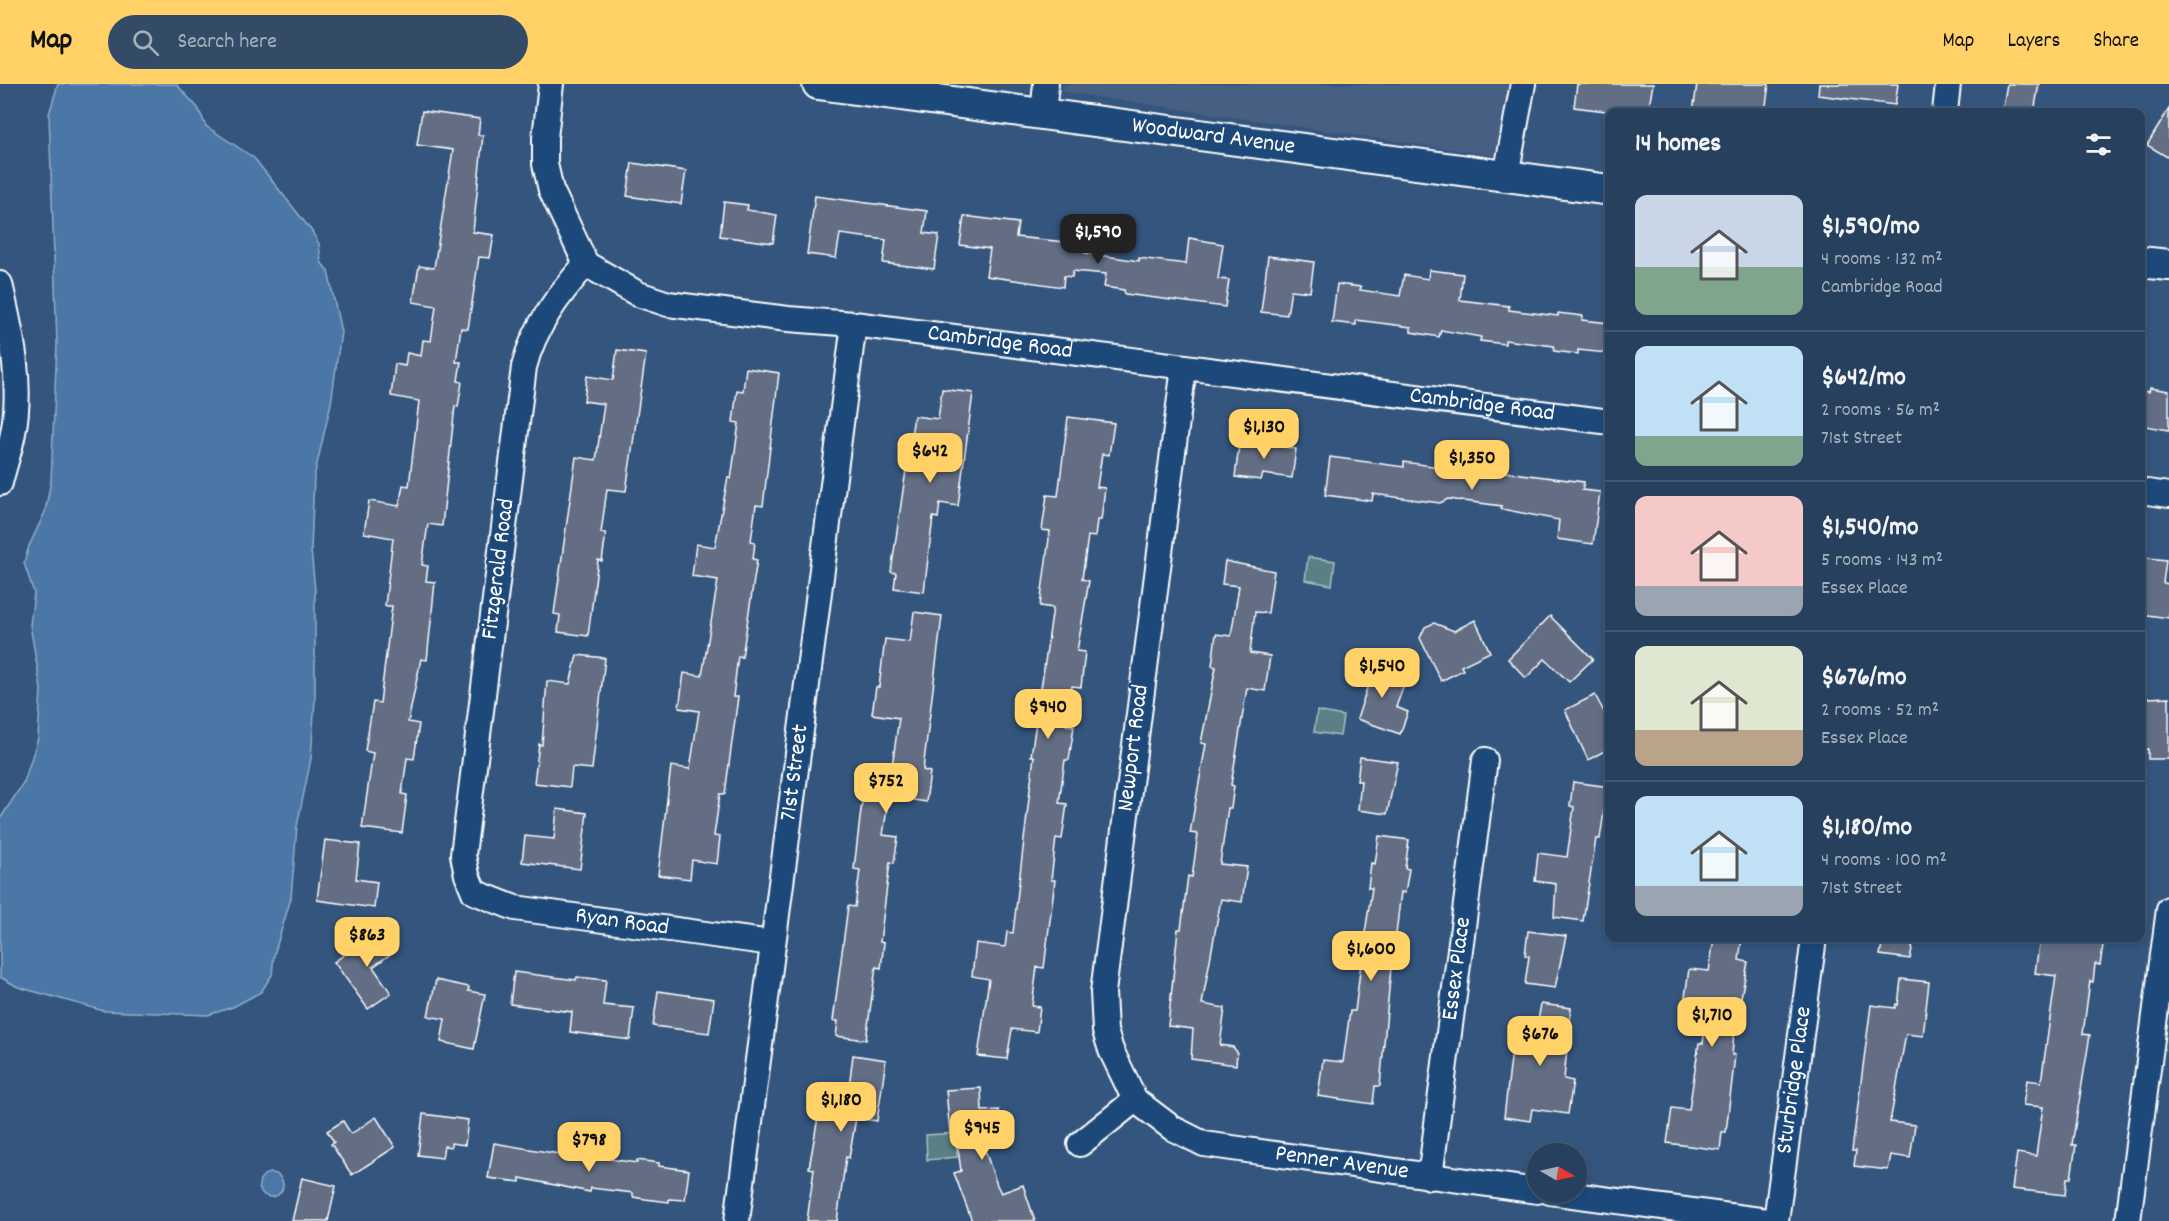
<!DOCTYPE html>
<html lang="en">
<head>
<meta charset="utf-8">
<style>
	:root { --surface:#27405e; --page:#334b67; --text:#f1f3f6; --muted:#a4afbc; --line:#435973; --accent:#ffd166 }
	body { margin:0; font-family:Dekko,sans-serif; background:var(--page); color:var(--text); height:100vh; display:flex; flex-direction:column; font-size:22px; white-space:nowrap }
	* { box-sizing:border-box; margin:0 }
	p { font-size:20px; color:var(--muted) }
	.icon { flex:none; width:33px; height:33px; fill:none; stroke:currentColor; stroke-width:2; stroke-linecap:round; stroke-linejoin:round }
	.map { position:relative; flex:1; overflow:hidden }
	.side { position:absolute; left:1605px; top:24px; width:540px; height:834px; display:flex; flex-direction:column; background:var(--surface); border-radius:12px; box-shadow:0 3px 9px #0003,0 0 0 2px var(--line) }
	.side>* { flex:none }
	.needle { width:39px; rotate:99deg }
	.fabs { position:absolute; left:1527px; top:1059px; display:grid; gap:12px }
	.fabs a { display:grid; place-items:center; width:60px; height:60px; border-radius:50%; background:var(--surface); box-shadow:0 3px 9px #0003,0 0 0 2px var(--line); font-size:30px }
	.price { position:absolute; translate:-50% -51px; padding:0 14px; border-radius:12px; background:var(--accent); color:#111; font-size:20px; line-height:39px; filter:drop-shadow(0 2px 3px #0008) }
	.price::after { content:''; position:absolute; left:50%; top:36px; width:18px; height:14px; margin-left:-9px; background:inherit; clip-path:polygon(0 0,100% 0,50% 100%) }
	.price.on { background:#222; color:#fff }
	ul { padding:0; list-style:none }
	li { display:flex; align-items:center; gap:18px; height:150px; padding:0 30px }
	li+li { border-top:2px solid var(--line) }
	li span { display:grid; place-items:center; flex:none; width:168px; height:120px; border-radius:12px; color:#555 }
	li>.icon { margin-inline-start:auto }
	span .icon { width:72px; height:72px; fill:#fffc; stroke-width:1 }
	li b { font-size:26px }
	h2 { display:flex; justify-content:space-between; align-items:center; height:72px; padding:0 30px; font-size:26px }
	header { display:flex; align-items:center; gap:36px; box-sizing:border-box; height:84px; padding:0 30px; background:var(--accent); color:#111 }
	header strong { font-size:28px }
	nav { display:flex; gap:33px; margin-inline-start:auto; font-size:21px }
	.search { width:420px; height:54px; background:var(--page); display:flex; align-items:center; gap:15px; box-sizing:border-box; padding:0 21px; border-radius:33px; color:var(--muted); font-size:22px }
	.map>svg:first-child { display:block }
</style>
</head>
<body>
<header>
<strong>Map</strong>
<div class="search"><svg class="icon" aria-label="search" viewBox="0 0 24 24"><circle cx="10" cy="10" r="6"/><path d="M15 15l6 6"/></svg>Search here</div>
<nav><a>Map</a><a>Layers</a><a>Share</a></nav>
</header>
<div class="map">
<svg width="2169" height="1137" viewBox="0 0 2169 1137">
	<rect width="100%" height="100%" fill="#34557d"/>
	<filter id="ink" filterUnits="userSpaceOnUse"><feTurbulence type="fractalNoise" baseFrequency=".0167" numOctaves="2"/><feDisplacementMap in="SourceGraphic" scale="12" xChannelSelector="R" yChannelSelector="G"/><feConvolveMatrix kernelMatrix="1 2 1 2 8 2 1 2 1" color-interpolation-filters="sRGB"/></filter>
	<g filter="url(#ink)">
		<path fill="#465f82" d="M1064 0H1536L1524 76 1063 8Z"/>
		<g fill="#5a8086" stroke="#acc0c2" stroke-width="1.5">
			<path d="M1308 473 1335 477 1332 501 1305 496Z"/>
			<path d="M1317 627 1343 632 1340 652 1314 648Z"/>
			<path d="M956 1049 957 1073 927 1076 926 1051Z"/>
		</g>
		<g fill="#4b77a6" stroke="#93adca" stroke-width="1.5">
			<path d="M58 0H176L198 24 206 42 254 74 311 146 319 160 321 178 328 187 341 248 331 319 314 393 311 466 315 506V615L311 675 297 742 291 814 274 871 272 891 261 908 233 923 208 931 104 927 18 903 0 893V735L24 698 38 654 41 605 30 541 34 509 24 479 29 462 45 428 51 397 57 259 49 30Z"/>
			<circle cx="271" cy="1101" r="12"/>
		</g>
		<g fill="#646e84" stroke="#fff" stroke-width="1.5">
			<path d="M1577 0H1653L1648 28H1614L1574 23Z"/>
			<path d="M1697 0H1769L1765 28H1693Z"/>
			<path d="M1819 0H1898L1895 21 1818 11Z"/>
			<path d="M2007 0H2039L2034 28H2002Z"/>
			<path d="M2169 25V74L2147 61Z"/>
			<path d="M422 27 480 35 478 51H483L473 148 494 151 490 174 479 173 468 245 461 244 456 278H461L458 297 462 298 458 323 455 322 442 442 428 440 422 481 428 482 426 497 435 498 427 576 421 575 408 638 419 640 414 675 407 674 402 710 407 711 402 749 362 744 373 669 365 667 373 618 380 619 392 522H385L393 454 364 449 369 417 399 422 403 401 409 402 419 317 391 312 395 280 405 282 407 269 421 272 423 256 431 257 436 222 413 218 419 182 434 184 453 66 417 61Z"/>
			<path d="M632 79 686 87 681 120 627 112Z"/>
			<path d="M815 112 927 127 924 149 939 151 934 185 883 179 886 156 840 150 836 174 807 170Z"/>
			<path d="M724 118 748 121 747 126 777 131 773 159 720 152Z"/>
			<path d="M964 132 1018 139 1016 153 1086 160 1085 169 1139 177V174L1186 180 1189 154 1223 160 1218 195 1229 196 1225 223 1125 210 1124 206 1104 203 1106 190 1073 187 1072 193 1064 192 1063 203 986 192 990 165 960 161Z"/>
			<path d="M1268 172 1314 178 1310 208 1291 206 1287 231 1261 228Z"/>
			<path d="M1429 186 1463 190 1460 216 1509 222V226L1558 232V229L1583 232 1582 236 1610 239 1607 269 1578 266V270L1554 267V262L1505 256V260L1480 257 1481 253 1441 246 1439 253 1411 248V243L1356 236V241L1332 238 1337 200 1361 203 1360 206 1400 212 1404 191 1428 195Z"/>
			<path d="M617 266 646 270 626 407 607 405 601 449H606L602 477 598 476 588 552 558 548 560 531 554 530 576 373 596 376 604 320 584 317 587 292 613 296Z"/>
			<path d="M746 284 779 289 763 422 756 421 751 457 755 458 753 475 757 476 742 573 738 572 733 613H738L725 710H720L714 752 720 753 717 780 692 776 690 795 658 791 671 682 690 685 699 627 679 624 684 589 702 592 718 496 692 492 696 460 715 463 728 393 731 395 739 339 733 338 737 306 743 307Z"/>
			<path d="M2150 304 2169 307V346L2145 342 2146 338H2140V307L2149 308Z"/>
			<path d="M942 305 973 309 958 422 940 419 938 434 933 433 924 508 894 504 896 489 891 488 914 332 938 335Z"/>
			<path d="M1068 333 1114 339 1109 371 1102 370 1097 403 1105 404 1101 436H1097L1095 453 1088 452 1082 495 1089 497 1077 567 1085 568 1081 603 1072 602 1066 641 1074 642 1069 676H1065L1059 719 1067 720 1062 755 1056 754 1051 796H1055L1044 884 1037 883 1032 922 1040 923 1037 948 1012 945 1007 975 978 972 989 895 972 892 976 859 1005 863 1007 848 1013 849 1034 672H1031L1053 524 1040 522 1050 447 1042 446 1047 411 1058 412Z"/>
			<path d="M1240 354 1296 365 1292 394 1263 390 1261 396 1235 393Z"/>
			<path d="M1330 373 1404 383V378L1490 390V386L1584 398 1582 406 1600 408 1593 460 1557 455 1559 436 1501 425 1502 422 1448 415 1440 419 1373 410 1372 417 1325 411Z"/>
			<path d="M2140 473 2166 476 2163 499 2169 500V534L2140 530Z"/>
			<path d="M1225 477 1274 487 1268 529 1255 528 1250 569 1270 572 1265 607 1247 604 1231 701 1234 702 1231 724H1228L1220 780 1247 783 1242 818 1221 815 1202 920 1225 924 1220 961 1233 963 1237 968 1236 981 1191 975 1193 945 1168 942 1178 845H1181L1188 792 1192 793 1198 750 1190 749 1206 660 1201 659 1216 583 1212 582 1216 550 1231 552 1239 502 1222 500Z"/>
			<path d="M914 528 942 532 923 686 930 688 926 718 889 712 883 751 898 753 894 779 890 778 880 858 884 859 881 884 876 883 866 956 836 952 838 937H833L848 822 855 823 860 786 854 785 865 692 870 693 872 679 892 682 899 634 872 630 876 603H879L885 555 910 558Z"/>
			<path d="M1550 532 1593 575 1569 598 1545 575 1526 594 1508 575Z"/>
			<path d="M1475 536 1490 568 1461 582 1463 586 1441 597 1420 554 1425 543 1434 539 1454 547Z"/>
			<path d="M577 571 605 574 592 685 572 683 570 703 534 699 539 660 542 661 547 597 570 600Z"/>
			<path d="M1364 576 1381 583 1379 586 1406 595 1396 623 1408 628 1400 650 1357 635 1369 598 1358 594Z"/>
			<path d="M1595 611 1610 639V664L1588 676 1565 626Z"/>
			<path d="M2169 613V675H2148V665L2140 666V629L2147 628V614Z"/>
			<path d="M1360 673 1398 678 1387 730 1358 726 1361 697H1357Z"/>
			<path d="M1573 698 1610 703 1607 727H1604L1600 755H1596L1583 837 1554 833 1556 800 1535 797 1538 769 1567 773 1574 723 1570 722Z"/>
			<path d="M557 725 587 729 580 785 522 778 525 752 554 755Z"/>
			<path d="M1379 752 1409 756 1405 784 1409 785 1405 809 1401 808 1395 859 1398 860 1395 884H1391L1380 1002H1375L1373 1020 1318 1012 1323 976 1343 978 1350 927H1355L1361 879H1357L1360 855H1364L1372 804H1368L1371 779 1375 780Z"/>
			<path d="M325 756 360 760 356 795 377 798 374 824 317 816Z"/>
			<path d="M381 845 396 866 373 883 391 909 368 925 334 878Z"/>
			<path d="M1528 847 1566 852 1555 904 1525 900 1529 872 1525 871Z"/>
			<path d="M1714 854H1742L1739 876 1748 878 1734 948 1732 971H1735L1726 1048H1722L1720 1066 1667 1059 1672 1024 1689 1026 1699 959H1703L1708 923 1684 920 1689 885 1709 887Z"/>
			<path d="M1883 854H1914L1910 875 1880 871Z"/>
			<path d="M2040 854 2074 858 2075 854H2104L2100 881 2095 880 2093 898 2090 897 2083 950 2090 951 2072 1061H2076L2071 1094H2067L2065 1111 2012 1105 2017 1069 2036 1072 2043 1023 2023 1021 2027 996 2041 998 2056 892 2035 889Z"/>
			<path d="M514 888 576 896 577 893 606 896 603 921 634 924 630 956 570 948 572 928 510 920Z"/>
			<path d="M1901 895 1929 898 1923 952 1906 950 1890 1038 1915 1041 1910 1074 1891 1071 1888 1086 1854 1082 1856 1067H1852L1871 921 1895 924 1896 920 1898 921Z"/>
			<path d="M436 896 469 903 468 907 485 910 474 965 441 958 445 935 428 932Z"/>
			<path d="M658 907 714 915 709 949 653 942Z"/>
			<path d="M1541 920 1571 924 1564 995 1573 997 1568 1030 1532 1025 1530 1037 1504 1033 1514 950 1535 953Z"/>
			<path d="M853 971 886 976 877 1037 856 1034 849 1074 846 1073 837 1137H807L814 1085 809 1084 824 999 849 1003Z"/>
			<path d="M981 1004 982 1027 999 1026 1001 1054 981 1055 997 1101 1001 1109 1023 1101 1035 1137H972L954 1089 961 1087 956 1050H950L946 1006Z"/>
			<path d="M423 1030 468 1036 465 1061 451 1059V1063L444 1062 442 1074 418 1071Z"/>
			<path d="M376 1033 395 1063 352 1091 331 1060 334 1058 327 1047 343 1037 351 1050Z"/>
			<path d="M494 1059 559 1070 560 1065 582 1068 581 1071 637 1079V1076L659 1079V1082L689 1086 685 1116 669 1115V1118L645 1115 633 1113V1109L591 1104 590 1108 520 1094V1098L488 1094Z"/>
			<path d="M302 1094 336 1102 328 1137H292Z"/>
		</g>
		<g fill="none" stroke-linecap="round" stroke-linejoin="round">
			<defs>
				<g id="minor">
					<path id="s1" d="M551 0 545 54V80L551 106 586 180 638 210 668 220 788 235 854 240 1610 338"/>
					<path d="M1945 28 1948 0"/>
					<path d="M1043 30 1046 0"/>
					<path d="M1506 92 1523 0"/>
					<path id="s2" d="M586 180C559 210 534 243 524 283L463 771 467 791 474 808 515 824 772 859"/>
					<path d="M0 200C11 248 23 299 13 349 10 366 4 382 0 399"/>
					<path id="s3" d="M1184 283 1103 908 1105 947 1111 966 1135 1016 1172 1044 1204 1060 1538 1107"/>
					<path d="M2140 407 2169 411"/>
					<path d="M1080 1060 1135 1016"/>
					<path id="s4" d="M1430 1093 1485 676"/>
					<path d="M1550 1108 1767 1137"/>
					<path id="s5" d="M737 1137 854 240"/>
					<path id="s6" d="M1776 1137 1814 854"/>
					<path d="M2128 1137 2169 825"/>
				</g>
				<g id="major">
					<path id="s7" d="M818 0 1610 106"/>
					<path d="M2140 178 2169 181"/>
				</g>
			</defs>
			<use href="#minor" stroke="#fff" stroke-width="28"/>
			<use href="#major" stroke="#fff" stroke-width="34"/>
			<use href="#minor" stroke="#1f4a7a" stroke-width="24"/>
			<use href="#major" stroke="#1f4a7a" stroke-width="30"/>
		</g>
	</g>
	<g text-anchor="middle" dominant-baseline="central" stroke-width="5" stroke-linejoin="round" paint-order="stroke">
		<g font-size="24" fill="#fff" stroke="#1f4a7a">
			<text stroke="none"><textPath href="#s7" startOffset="399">Woodward Avenue</textPath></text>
			<text stroke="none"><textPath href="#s1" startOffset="615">Cambridge Road</textPath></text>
			<text stroke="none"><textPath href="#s1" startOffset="1101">Cambridge Road</textPath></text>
			<text transform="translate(499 485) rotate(-83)">Fitzgerald Road</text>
			<text transform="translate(1134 664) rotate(-83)">Newport Road</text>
			<text stroke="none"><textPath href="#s5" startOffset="452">71st Street</textPath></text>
			<text stroke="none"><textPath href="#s2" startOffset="804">Ryan Road</textPath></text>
			<text stroke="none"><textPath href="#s4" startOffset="210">Essex Place</textPath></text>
			<text stroke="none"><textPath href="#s6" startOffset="142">Sturbridge Place</textPath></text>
			<text stroke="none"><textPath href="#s3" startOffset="966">Penner Avenue</textPath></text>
		</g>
	</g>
</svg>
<div class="fabs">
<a><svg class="needle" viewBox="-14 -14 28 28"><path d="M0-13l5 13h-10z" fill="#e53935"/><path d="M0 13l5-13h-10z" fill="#a4afbc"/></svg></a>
</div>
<b class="price on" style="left:1098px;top:181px">$1,590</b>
<b class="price" style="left:1264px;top:376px">$1,130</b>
<b class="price" style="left:930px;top:400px">$642</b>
<b class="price" style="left:1472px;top:407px">$1,350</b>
<b class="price" style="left:1382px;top:615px">$1,540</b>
<b class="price" style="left:1048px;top:656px">$940</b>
<b class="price" style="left:886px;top:730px">$752</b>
<b class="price" style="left:367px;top:884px">$863</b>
<b class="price" style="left:1371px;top:898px">$1,600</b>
<b class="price" style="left:1712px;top:964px">$1,710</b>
<b class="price" style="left:1540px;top:983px">$676</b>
<b class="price" style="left:841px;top:1049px">$1,180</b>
<b class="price" style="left:982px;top:1077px">$945</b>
<b class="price" style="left:589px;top:1089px">$798</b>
<section class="side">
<h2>14 homes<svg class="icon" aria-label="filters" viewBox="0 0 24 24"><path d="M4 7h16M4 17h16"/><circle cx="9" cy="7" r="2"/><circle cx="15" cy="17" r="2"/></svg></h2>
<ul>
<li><span style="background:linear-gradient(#c9d6e8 60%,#7fa58c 0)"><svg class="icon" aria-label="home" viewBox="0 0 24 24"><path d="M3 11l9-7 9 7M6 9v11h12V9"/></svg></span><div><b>$1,590/mo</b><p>4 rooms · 132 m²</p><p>Cambridge Road</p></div></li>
<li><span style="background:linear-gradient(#bfe0f5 75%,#7fa58c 0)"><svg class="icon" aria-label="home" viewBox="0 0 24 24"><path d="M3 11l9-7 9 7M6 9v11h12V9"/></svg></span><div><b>$642/mo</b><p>2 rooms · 56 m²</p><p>71st Street</p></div></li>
<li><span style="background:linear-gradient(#f6c9c9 75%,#9aa5b1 0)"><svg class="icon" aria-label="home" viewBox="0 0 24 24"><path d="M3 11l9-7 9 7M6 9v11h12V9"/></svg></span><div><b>$1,540/mo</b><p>5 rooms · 143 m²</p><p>Essex Place</p></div></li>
<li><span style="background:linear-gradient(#dfe7d0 70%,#b9a48a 0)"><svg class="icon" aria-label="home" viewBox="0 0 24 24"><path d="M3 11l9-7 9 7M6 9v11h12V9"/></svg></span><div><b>$676/mo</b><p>2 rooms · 52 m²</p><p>Essex Place</p></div></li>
<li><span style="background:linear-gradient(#bfe0f5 75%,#9aa5b1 0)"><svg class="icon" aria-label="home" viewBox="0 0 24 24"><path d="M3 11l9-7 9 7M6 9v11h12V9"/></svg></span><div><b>$1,180/mo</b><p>4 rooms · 100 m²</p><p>71st Street</p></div></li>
</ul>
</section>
</div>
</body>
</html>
